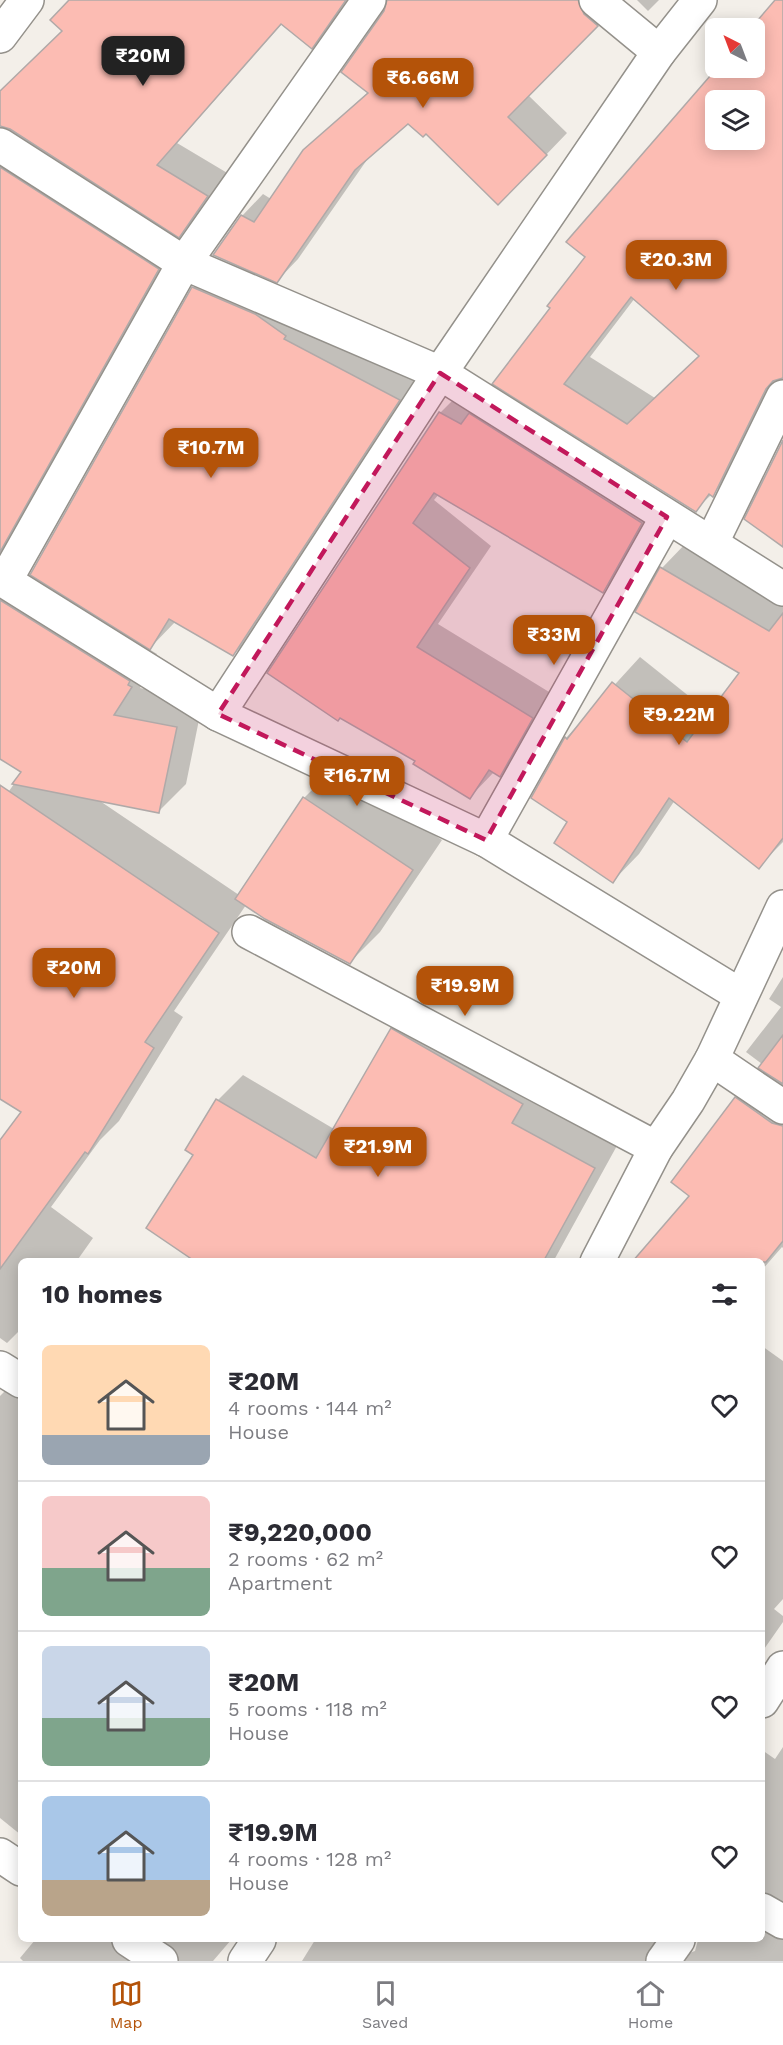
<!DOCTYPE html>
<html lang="en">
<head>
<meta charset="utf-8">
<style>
	:root { --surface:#fff; --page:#f7f7f7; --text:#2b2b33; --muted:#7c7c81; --line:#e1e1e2; --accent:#b45309 }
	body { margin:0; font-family:"Work Sans",sans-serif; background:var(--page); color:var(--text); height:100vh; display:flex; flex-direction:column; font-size:22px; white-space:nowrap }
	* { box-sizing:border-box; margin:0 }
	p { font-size:20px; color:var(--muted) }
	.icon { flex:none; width:33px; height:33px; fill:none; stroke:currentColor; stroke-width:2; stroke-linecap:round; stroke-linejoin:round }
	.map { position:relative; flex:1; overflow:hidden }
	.panel { position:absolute; left:18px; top:1258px; width:747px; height:684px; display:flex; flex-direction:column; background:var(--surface); border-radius:9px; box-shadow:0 3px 15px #0003 }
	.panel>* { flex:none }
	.needle { width:39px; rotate:318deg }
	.fabs { position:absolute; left:705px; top:18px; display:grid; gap:12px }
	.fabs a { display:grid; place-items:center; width:60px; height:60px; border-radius:9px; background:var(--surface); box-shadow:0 3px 15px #0003; font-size:30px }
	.price { position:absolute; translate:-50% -51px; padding:0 14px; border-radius:12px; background:var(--accent); color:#fff; font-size:20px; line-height:39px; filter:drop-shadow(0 2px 3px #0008) }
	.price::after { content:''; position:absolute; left:50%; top:36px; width:18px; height:14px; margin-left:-9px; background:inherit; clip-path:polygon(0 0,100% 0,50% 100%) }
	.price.on { background:#222; color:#fff }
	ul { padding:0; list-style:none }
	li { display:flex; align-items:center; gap:18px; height:150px; padding:0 24px }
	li+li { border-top:2px solid var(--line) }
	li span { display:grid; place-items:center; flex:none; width:168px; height:120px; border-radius:9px; color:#555 }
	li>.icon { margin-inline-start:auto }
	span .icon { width:72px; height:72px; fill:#fffc; stroke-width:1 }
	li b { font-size:26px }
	h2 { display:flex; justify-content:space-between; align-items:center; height:72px; padding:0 24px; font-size:26px }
	.dock { display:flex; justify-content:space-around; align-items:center; height:84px; border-top:2px solid var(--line); background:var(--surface); font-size:16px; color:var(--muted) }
	.dock a { display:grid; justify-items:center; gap:3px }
	.dock .on { color:var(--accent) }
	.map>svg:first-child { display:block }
</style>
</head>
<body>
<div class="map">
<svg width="783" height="1961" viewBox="0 0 783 1961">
	<rect width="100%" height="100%" fill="#f3efe9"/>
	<g fill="#0003" fill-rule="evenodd">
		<path d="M71 0H351L333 26 311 47 282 24 177 143 229 174 200 214 178 237 185 241 18 567 31 575 193 288 217 264 423 376 257 631 233 655 176 621 149 649 157 654 155 657 158 659 140 688 203 700 186 784 159 811 97 799 239 895 304 798 334 768 442 840 380 932 350 962 246 905 174 1011 183 1017 119 1121 100 1140 51 1207 93 1238 76 1262H21V1329L7 1343 0 1338V1143L23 1112 0 1098V804L23 771 0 757V128L3 124 0 125V119L64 31Z"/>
		<path d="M389 0H615L619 4 528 95 567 133 520 182 408 122 371 154 298 259 277 281 242 216 263 194 271 199 304 151 368 92 343 72Z"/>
		<path d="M637 0H659L648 11Z"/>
		<path d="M778 0H783V380L740 468 695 510 494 383 552 308 587 257 569 242 719 68H754L753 28ZM716 100H754V140H716ZM635 298 700 355 655 398 590 357Z"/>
		<path d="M462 391 664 500 625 568 603 591 439 494 434 500 491 546 438 624 554 695 522 753 500 775 494 772 470 797 417 760 341 717 440 413Z"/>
		<path d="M688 541 783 597V842L758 867 675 800 639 854 613 881 569 822 566 738 640 657 710 713 741 672 662 568Z"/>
		<path d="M783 977V1248L782 1247 762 1270V1262L691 1196 736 1098 764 1070 762 1064 746 1052 781 1007 769 999Z"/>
		<path d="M417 1004 619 1142 553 1262H199L195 1155 218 1100 243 1075 334 1129 392 1029Z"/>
		<path d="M762 1346 783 1361V1599L774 1609 783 1616V1622L762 1652Z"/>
		<path d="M21 1375V1835L0 1818V1396Z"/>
		<path d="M783 1747V1961H302L315 1940H672L680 1950 689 1953 695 1951 698 1940H762V1750L775 1759Z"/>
		<path d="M35 1940H231L213 1961H23L20 1958Z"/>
	</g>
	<g fill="#fcbcb3" stroke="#b0a9a8" stroke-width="1.5" fill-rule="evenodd">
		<path d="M69 0H346L312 49 281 24 157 165 208 196 179 238 10 129 0 126V91L62 31 50 20Z"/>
		<path d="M387 0H578L584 14 598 26 508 117 547 155 498 205 426 134 423 137 408 124 355 170 277 283 213 255 241 215 254 222 303 150 368 93 341 72 384 11Z"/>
		<path d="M775 0H783V378L773 381 766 389 713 497 709 494 696 512 492 384 550 308 547 306 585 257 566 242 717 68H754V28H751ZM716 100H754V140H716ZM631 297 699 356 627 424 564 384Z"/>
		<path d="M0 167 159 269 0 552Z"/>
		<path d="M192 287 255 314 286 336 284 339 400 400 233 656 169 619 150 650 30 575Z"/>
		<path d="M439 412 461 424 469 413 642 523 603 593 434 493 413 523 470 568 417 647 533 718 500 777 489 770 470 799 413 764 415 761 340 718 338 721 267 673Z"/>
		<path d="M783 440V547L744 519Z"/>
		<path d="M660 567 769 631 783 613V838L759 869 669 798 613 883 554 843 567 822 531 798 565 737 567 739 612 682 687 742 739 673 635 612Z"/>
		<path d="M0 600 130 681 128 685 132 687 114 715 177 727 159 813 12 784 21 772 0 759Z"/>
		<path d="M0 785 219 933 145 1042 154 1048 88 1154 85 1152 0 1269V1140L21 1112 0 1099Z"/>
		<path d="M303 797 413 870 350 964 265 919 235 899Z"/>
		<path d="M391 1028 523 1104 512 1123 595 1168 543 1262H196L146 1228 193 1155 185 1150 216 1099 316 1158Z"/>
		<path d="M783 1035V1084L758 1068Z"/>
		<path d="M735 1097 772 1123 783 1126V1241L766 1262H632L689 1196 671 1182Z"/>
	</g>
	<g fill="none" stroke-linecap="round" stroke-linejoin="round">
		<defs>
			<g id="minor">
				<path d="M596 0 659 52"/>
				<path d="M700 0 659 52 440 373 783 589"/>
				<path d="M0 36 27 0"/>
				<path d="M0 145 184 263 440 373 218 714"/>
				<path d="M712 542 783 397"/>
				<path d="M0 578 218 714 486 840 740 995"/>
				<path d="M5 581 184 263 369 0"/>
				<path d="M486 840 667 517"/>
				<path d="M249 932 656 1148"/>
				<path d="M712 1059 783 1107"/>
				<path d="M597 1262 656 1148 688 1101 712 1059 783 907"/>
				<path d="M0 1368 21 1381"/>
				<path d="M762 1701 783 1668"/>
				<path d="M0 1855 21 1869"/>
				<path d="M762 1910 783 1922"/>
				<path d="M129 1940 161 1961"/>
				<path d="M245 1961 259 1940"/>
				<path d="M663 1961 678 1940"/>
			</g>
		</defs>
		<use href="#minor" stroke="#94918b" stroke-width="36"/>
		<use href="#minor" stroke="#fff" stroke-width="33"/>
	</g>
	<path fill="#c2185b" fill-opacity="0.2" stroke="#c2185b" stroke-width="4.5" stroke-dasharray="12 8" stroke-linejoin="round" d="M440 373 667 517 486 840 218 714Z"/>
</svg>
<div class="fabs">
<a><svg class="needle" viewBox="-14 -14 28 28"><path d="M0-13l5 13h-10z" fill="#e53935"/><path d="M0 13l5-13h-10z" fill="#7c7c81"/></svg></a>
<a><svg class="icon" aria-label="layers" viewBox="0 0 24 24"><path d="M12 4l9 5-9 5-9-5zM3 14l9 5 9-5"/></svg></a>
</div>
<b class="price on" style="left:143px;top:87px">₹20M</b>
<b class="price" style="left:423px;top:109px">₹6.66M</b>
<b class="price" style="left:676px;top:291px">₹20.3M</b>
<b class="price" style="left:211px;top:479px">₹10.7M</b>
<b class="price" style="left:554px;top:666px">₹33M</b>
<b class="price" style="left:679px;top:746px">₹9.22M</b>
<b class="price" style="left:357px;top:807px">₹16.7M</b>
<b class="price" style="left:74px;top:999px">₹20M</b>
<b class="price" style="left:465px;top:1017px">₹19.9M</b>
<b class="price" style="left:378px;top:1178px">₹21.9M</b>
<section class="panel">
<h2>10 homes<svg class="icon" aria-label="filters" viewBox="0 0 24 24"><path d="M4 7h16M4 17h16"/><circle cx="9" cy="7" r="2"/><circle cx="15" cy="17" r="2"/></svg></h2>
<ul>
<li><span style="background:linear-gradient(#ffd9b3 75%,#9aa5b1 0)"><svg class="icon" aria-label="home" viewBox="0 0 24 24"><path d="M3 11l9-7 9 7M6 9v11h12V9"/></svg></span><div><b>₹20M</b><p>4 rooms · 144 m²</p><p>House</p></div><svg class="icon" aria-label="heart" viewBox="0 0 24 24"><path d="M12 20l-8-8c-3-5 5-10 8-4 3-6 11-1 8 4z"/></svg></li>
<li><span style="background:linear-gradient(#f6c9c9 60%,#7fa58c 0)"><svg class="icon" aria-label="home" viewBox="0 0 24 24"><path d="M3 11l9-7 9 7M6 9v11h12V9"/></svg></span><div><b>₹9,220,000</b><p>2 rooms · 62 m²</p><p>Apartment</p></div><svg class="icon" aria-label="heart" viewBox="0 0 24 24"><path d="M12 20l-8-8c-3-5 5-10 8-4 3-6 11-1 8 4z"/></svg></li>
<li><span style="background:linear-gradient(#c9d6e8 60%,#7fa58c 0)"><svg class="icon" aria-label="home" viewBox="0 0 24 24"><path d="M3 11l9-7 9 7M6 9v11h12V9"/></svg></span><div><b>₹20M</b><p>5 rooms · 118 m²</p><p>House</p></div><svg class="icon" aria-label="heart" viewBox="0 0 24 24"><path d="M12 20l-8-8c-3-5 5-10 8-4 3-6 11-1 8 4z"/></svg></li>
<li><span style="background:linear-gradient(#a9c7e8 70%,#b9a48a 0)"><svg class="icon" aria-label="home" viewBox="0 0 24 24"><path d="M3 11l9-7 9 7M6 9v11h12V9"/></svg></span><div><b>₹19.9M</b><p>4 rooms · 128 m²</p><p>House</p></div><svg class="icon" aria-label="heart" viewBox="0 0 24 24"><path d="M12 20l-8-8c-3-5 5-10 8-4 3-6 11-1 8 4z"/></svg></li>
</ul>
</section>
</div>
<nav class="dock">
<a class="on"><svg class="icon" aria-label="map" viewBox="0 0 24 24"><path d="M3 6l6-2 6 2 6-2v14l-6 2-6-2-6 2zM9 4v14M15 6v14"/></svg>Map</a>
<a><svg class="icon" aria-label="saved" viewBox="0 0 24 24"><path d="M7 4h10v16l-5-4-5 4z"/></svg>Saved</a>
<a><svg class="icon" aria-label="home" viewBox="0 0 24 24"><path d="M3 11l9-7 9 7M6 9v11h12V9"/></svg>Home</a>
</nav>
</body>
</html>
